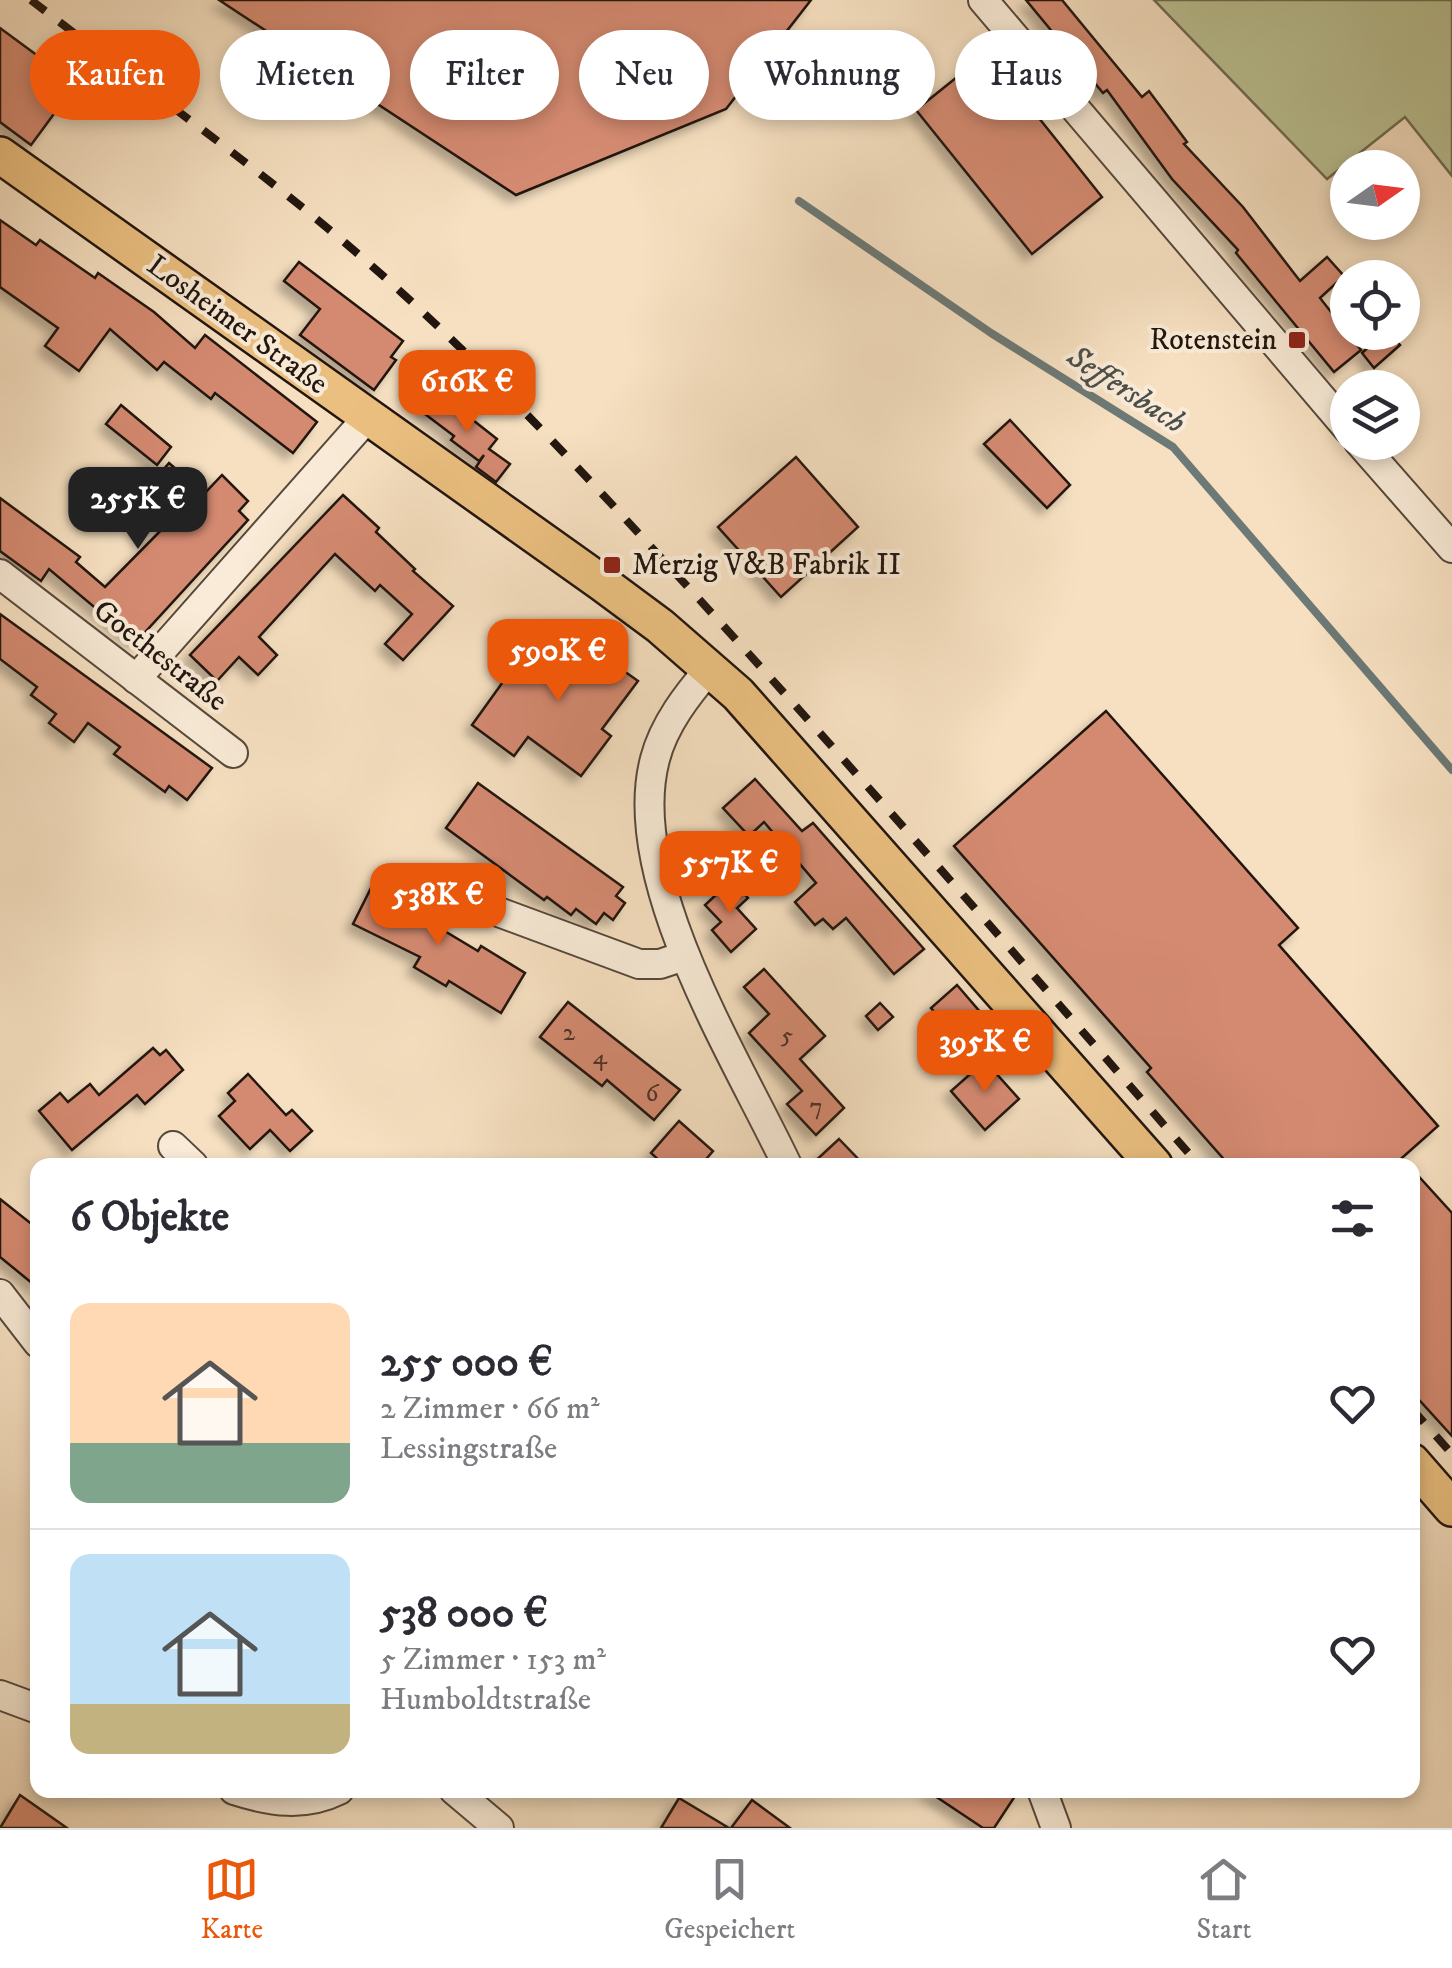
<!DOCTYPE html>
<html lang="de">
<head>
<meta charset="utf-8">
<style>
	:root { --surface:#fff; --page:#f7f7f7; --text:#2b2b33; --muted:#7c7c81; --line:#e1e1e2; --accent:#ea580c }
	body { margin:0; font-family:"IM FELL DW Pica",serif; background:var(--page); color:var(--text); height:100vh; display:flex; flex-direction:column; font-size:38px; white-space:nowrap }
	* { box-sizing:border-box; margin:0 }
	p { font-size:32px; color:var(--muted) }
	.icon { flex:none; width:55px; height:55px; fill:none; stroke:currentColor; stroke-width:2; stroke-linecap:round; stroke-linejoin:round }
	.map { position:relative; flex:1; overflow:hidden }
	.side { position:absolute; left:30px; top:1158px; width:1390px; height:640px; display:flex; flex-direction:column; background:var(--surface); border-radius:20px; box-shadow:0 5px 15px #0003 }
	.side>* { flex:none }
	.hud { position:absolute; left:30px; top:30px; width:1392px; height:90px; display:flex; gap:20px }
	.needle { width:65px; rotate:76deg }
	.fabs { position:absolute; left:1330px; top:150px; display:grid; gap:20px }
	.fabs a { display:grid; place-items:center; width:90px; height:90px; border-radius:50%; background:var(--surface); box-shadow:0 5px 15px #0003; font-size:50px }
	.price { position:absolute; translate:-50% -85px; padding:0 22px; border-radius:20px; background:var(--accent); color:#fff; font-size:32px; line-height:65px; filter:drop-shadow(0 2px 5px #0008) }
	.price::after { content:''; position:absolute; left:50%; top:60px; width:30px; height:22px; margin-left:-15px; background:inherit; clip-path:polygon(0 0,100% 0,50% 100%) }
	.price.active { background:#222; color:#fff }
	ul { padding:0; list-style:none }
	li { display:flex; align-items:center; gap:30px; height:250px; padding:0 40px }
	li+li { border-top:2px solid var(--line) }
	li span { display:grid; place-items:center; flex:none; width:280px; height:200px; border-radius:20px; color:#555 }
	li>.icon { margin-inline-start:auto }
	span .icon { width:120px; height:120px; fill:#fffc; stroke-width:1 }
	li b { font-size:42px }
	h2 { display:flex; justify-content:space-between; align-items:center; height:120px; padding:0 40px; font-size:42px }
	.tag { padding:0 35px; border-radius:45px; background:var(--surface); box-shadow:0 5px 15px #0003; font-size:35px; line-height:90px }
	.tag.active { background:var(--accent); color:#fff }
	.dock { display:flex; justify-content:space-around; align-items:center; height:140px; border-top:2px solid var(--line); background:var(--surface); font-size:28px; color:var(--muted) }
	.dock a { display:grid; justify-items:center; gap:5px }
	.dock .active { color:var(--accent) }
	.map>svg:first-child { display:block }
</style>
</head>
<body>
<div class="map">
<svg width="1452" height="1828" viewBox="0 0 1452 1828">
	<defs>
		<filter id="shadow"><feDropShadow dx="-7" dy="7" stdDeviation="5" flood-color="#0004"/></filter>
	</defs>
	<rect width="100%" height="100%" fill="#f6e0c1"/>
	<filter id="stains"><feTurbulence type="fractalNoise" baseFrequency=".002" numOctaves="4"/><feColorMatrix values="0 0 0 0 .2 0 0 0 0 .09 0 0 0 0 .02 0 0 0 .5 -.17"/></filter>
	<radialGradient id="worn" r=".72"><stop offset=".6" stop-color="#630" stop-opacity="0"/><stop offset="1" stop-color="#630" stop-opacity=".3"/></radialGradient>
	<path fill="#bbc294" stroke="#6e6c52" stroke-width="2.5" d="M1154 0H1452V176L1405 117 1327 179Z"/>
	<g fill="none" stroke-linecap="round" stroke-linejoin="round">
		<path stroke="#6c7976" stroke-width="8" d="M799 201 991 333 1173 447 1452 770"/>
	</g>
	<g fill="#d48a71" stroke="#21150f" stroke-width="2.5" filter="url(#shadow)">
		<path d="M219 0H811L726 109 516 195Z"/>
		<path d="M1026 0H1062L1142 97 1149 91 1187 142 1184 144 1243 207 1300 281 1327 257 1344 276 1320 298 1361 350 1334 372 1236 253 1238 250 1172 179 1107 90 1103 93Z"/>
		<path d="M0 28 76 84 31 145 0 122Z"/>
		<path d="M987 53 1102 197 1032 254 916 110Z"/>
		<path d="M0 220 36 245 40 240 95 278 98 273 154 312 195 348 205 335 317 422 293 453 215 393 211 399 164 362 157 370 110 329 79 371 45 346 58 328 0 287Z"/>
		<path d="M299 262 403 341 391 357 396 360 374 390 300 335 320 309 284 281Z"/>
		<path d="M1385 332H1389L1400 345 1374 368 1362 353Z"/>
		<path d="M436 391 497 439 489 449 510 464 496 482 476 467 484 455 479 461 451 440 454 436 421 411Z"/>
		<path d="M121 405 171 447 157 465 106 424Z"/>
		<path d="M1010 420 1070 485 1047 508 984 444Z"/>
		<path d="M796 457 858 527 781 597 718 527Z"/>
		<path d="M169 463 204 494 222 475 248 501 239 511 248 520 136 642 49 569 41 581 0 551V498L80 557 76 562 105 587 180 511 151 484Z"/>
		<path d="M343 495 379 528 376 532 415 569 413 571 453 606 403 660 385 644 412 614 380 585 375 591 335 554 259 637 277 655 258 675 239 657 217 681 190 655Z"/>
		<path d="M0 614 212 768 187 800 169 786 165 792 114 754 120 747 88 723 74 742 49 723 56 714 31 695 37 687 0 659Z"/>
		<path d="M571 633 638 681 602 729 611 736 581 776 528 737 514 756 472 725 528 647 549 663Z"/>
		<path d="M1106 711 1298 928 1279 945 1438 1126 1394 1165H1229L1147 1072 1151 1068 954 846Z"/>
		<path d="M755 779 802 831 813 823 924 949 894 974 846 918 833 929 823 919 815 925 795 902 816 883 764 822 749 836 723 808Z"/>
		<path d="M478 783 623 887 616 896 625 903 613 920 604 913 596 924 576 909 571 915 547 897 544 900 446 828Z"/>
		<path d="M375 880 418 901 413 912 478 951 481 946 525 973 501 1013 449 981 446 986 414 967 420 957 353 924Z"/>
		<path d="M732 880 748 898 737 908 756 929 731 952 712 930 721 922 705 905Z"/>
		<path d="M764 969 825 1036 800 1059 844 1108 816 1135 787 1104 802 1091 749 1033 769 1014 744 987Z"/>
		<path d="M957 985 981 1013 955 1036 931 1008Z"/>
		<path d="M568 1002 680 1090 654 1120 607 1080 602 1086 540 1037Z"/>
		<path d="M880 1003 893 1017 878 1030 866 1016Z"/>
		<path d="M153 1048 160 1055 166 1050 183 1070 145 1104 137 1095 72 1150 39 1111 60 1093 68 1102 90 1084 99 1095Z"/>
		<path d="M985 1061 1019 1099 985 1130 951 1091Z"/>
		<path d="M248 1074 286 1115 292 1110 312 1131 290 1151 270 1130 250 1149 219 1116 235 1101 228 1093Z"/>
		<path d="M679 1121 713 1151 701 1165H664L651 1153Z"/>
		<path d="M839 1139 864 1165H811Z"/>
		<path d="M1412 1169 1452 1213V1436L1412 1392Z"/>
		<path d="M0 1199 38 1229V1288L0 1257Z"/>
		<path d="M926 1790H1019L994 1828H983Z"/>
		<path d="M20 1795 67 1828H0Z"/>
		<path d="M679 1798 729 1828H661Z"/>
		<path d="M752 1800 790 1828H731Z"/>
	</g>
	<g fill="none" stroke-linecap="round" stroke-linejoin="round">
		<defs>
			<g id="minor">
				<path d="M983 0 1348 429"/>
				<path d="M1359 442 1452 548"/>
				<path d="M0 574 233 753"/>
				<path d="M710 668C688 694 664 724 655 759 623 879 736 1057 787 1165"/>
				<path d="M136 679 367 418"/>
				<path d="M439 890 639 964H660L684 956"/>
				<path d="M173 1146 193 1165"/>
				<path d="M0 1294 38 1343"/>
				<path d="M0 1695 38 1709"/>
				<path d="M234 1790C271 1802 305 1807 339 1790"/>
				<path d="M454 1790 499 1828"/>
				<path d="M1042 1790 1056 1828"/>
			</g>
			<g id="major">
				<path d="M0 155 602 583 660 626 738 694 1154 1165"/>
				<path d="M1412 1462 1452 1508"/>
			</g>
		</defs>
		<use href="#minor" stroke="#56483c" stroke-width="32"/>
		<use href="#major" stroke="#21150f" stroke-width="40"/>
		<use href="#minor" stroke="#f9ebd7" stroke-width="28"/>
		<use href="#major" stroke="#ebc080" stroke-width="35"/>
		<g stroke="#21150f" stroke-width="8" stroke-dasharray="18 18" stroke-linecap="butt">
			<path d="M31 0C152 94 277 180 391 283 500 381 599 490 698 598 868 784 1033 975 1199 1165"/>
			<path d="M1412 1409 1452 1454"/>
		</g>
	</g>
	<g fill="#8f2418" stroke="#f9ebd7" stroke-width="4">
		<rect x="1287" y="330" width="20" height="20" rx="5"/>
		<rect x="602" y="555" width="20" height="20" rx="5"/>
	</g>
	<g text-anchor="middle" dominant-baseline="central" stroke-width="8" stroke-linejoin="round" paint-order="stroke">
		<g font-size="25" fill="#4e3228">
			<text x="569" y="1032">2</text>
			<text x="787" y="1035">5</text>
			<text x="600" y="1056">4</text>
			<text x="652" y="1093">6</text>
			<text x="816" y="1106">7</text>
		</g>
		<g font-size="30" fill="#21150f" stroke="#f9ebd7">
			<text transform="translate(237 325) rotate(36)">Losheimer Straße</text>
			<text transform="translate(160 656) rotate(38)">Goethestraße</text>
		</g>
		<g font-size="30" fill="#21150f" stroke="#f9ebd7" text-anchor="end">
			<text x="1277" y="340">Rotenstein</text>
			<text x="632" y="565" text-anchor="start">Merzig V&amp;B Fabrik II</text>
		</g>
		<g font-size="32" font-style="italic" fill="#4d4f4b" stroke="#f9ebd7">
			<text transform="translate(1126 390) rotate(33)">Seffersbach</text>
		</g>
	</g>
	<rect width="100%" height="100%" filter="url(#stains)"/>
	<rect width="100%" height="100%" fill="url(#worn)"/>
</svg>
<div class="fabs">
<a><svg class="needle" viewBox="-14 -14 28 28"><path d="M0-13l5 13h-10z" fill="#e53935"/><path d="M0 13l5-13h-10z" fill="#7c7c81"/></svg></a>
<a><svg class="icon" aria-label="locate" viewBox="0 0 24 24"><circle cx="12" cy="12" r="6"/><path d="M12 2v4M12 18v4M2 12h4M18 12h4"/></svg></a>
<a><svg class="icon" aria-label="layers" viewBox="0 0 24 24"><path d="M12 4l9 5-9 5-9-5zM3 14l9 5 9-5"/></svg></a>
</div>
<b class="price" style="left:467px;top:435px">616K €</b>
<b class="price active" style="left:138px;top:552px">255K €</b>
<b class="price" style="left:558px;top:704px">590K €</b>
<b class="price" style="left:730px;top:916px">557K €</b>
<b class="price" style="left:438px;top:948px">538K €</b>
<b class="price" style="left:985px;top:1095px">395K €</b>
<div class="hud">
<a class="tag active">Kaufen</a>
<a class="tag">Mieten</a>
<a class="tag">Filter</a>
<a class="tag">Neu</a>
<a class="tag">Wohnung</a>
<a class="tag">Haus</a>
</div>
<section class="side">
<h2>6 Objekte<svg class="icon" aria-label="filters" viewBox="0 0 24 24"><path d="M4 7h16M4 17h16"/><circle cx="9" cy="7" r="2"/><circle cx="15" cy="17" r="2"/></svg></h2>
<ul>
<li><span style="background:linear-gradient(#ffd9b3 70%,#7fa58c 0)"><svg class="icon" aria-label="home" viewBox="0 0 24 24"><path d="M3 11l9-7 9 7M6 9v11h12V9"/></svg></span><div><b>255 000 €</b><p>2 Zimmer · 66 m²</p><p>Lessingstraße</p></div><svg class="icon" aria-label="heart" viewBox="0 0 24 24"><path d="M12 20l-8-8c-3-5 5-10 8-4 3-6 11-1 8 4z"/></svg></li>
<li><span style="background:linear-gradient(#bfe0f5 75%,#c2b280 0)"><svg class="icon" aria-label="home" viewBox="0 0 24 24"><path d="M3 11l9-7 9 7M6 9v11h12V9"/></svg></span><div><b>538 000 €</b><p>5 Zimmer · 153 m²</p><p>Humboldtstraße</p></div><svg class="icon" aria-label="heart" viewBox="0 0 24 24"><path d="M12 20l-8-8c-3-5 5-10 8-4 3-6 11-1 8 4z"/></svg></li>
</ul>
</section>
</div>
<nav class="dock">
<a class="active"><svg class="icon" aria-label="map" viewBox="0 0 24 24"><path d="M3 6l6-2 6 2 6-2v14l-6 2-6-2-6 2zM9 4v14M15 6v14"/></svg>Karte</a>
<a><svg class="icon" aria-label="saved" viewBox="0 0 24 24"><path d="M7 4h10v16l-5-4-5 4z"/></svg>Gespeichert</a>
<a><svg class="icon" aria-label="home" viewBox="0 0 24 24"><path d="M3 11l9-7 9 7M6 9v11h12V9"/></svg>Start</a>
</nav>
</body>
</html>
